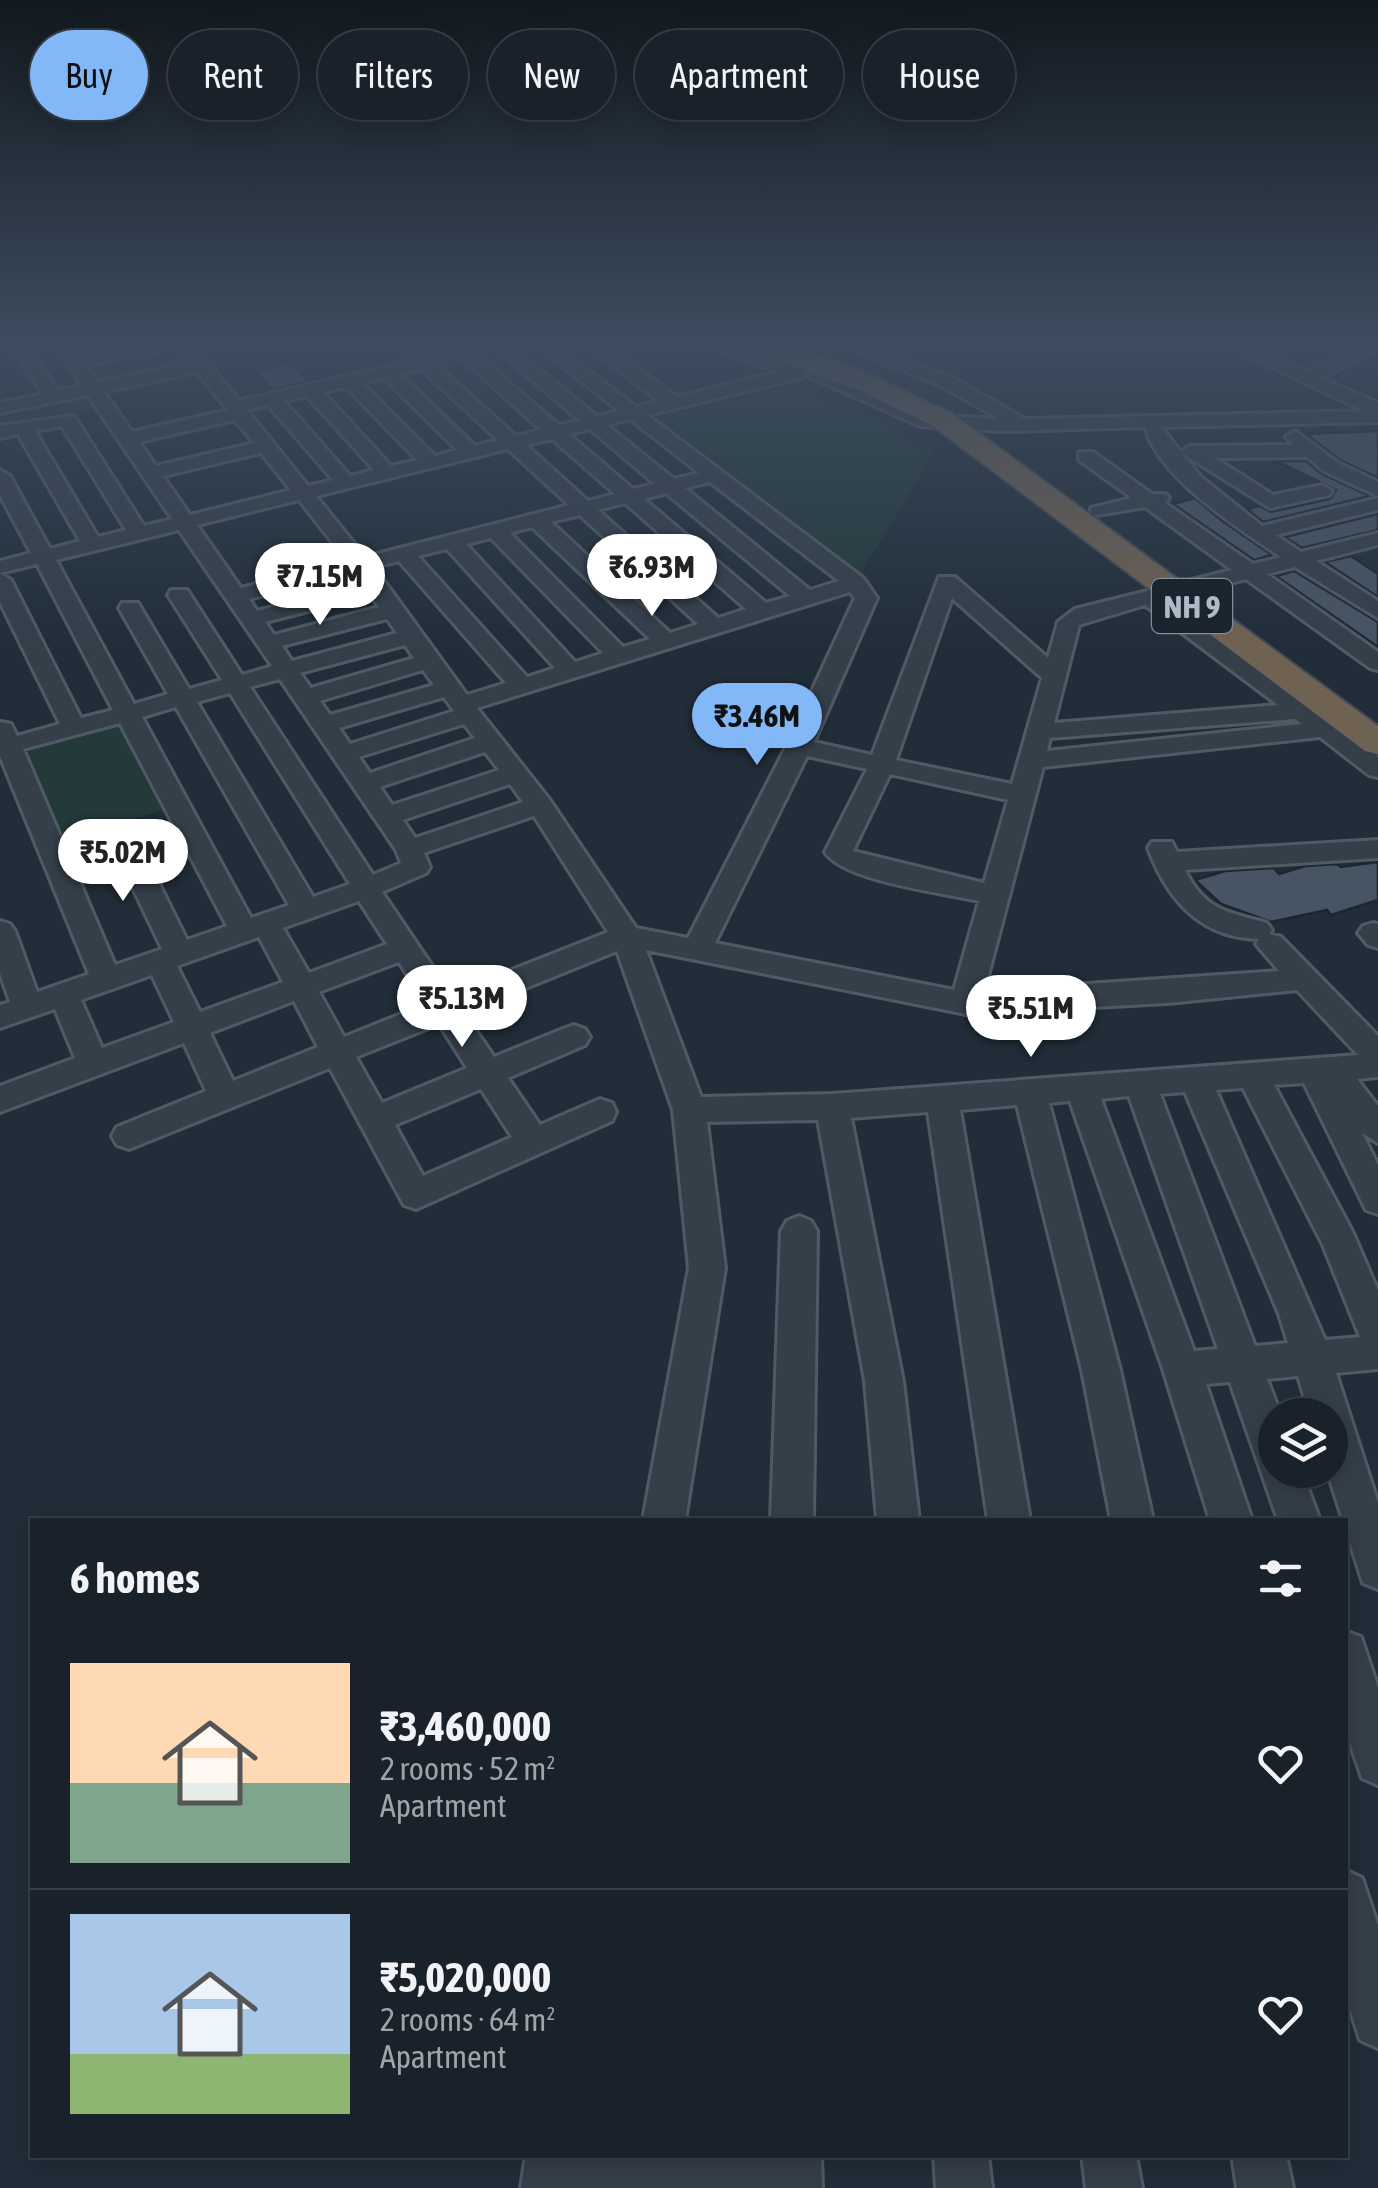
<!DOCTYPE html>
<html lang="en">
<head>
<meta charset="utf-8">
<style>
	:root { --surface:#19222b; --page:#262f37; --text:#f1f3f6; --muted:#9fa4a9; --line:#373f47; --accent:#82b7f8 }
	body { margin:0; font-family:"Asap Condensed",sans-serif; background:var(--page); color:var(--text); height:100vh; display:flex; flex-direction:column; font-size:38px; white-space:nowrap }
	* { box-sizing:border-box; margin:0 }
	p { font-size:32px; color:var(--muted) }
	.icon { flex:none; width:55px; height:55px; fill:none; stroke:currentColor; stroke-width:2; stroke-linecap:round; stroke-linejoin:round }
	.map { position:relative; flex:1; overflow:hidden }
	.side { position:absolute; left:30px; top:1518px; width:1318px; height:640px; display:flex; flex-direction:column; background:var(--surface); border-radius:0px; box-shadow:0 5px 25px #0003,0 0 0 2px var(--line) }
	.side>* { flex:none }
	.guide { position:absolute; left:30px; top:30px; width:1320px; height:90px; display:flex; gap:20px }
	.fabs { position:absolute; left:1258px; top:1398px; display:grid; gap:20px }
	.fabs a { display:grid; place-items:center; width:90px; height:90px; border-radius:50%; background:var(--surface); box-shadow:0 5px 25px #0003,0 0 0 2px var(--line); font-size:50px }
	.price { position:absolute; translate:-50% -85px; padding:0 22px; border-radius:35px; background:#fff; color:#222; font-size:32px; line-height:65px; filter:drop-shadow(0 2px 5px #0008) }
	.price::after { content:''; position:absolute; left:50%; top:60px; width:30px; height:22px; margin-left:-15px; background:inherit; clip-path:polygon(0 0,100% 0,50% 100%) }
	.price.active { background:var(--accent); color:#111 }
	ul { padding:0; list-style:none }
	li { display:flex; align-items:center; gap:30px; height:250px; padding:0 40px }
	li+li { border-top:2px solid var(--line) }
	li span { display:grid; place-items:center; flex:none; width:280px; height:200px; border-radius:0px; color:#555 }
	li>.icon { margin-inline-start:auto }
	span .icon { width:120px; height:120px; fill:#fffc; stroke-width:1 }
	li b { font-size:42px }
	h2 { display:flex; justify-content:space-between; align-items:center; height:120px; padding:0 40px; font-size:42px }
	.tag { padding:0 35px; border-radius:45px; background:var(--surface); box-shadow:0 5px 25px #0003,0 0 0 2px var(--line); font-size:35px; line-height:90px }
	.tag.active { background:var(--accent); color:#111 }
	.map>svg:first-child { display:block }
</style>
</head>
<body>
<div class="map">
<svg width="1378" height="2188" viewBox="0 0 1378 2188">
	<rect width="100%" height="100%" fill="#212d39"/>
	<g fill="#23393a">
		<path d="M182 341 202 366 95 389 108 409 0 432V408L93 389 75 362Z"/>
		<path d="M780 384 865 413 934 453 855 583 649 414Z"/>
		<path d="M124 722 171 808 45 846 7 754Z"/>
	</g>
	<g fill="#475463" stroke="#1c2630" stroke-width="2.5">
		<path d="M289 362 308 381 272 390 256 372Z"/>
		<path d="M1378 431V478L1340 460 1306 434Z"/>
		<path d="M1276 461H1306L1322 474 1370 496 1263 522 1247 509 1260 506 1271 512 1330 499 1336 490Z"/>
		<path d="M1195 498 1221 520 1272 555 1254 560 1173 504Z"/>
		<path d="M1378 514V530L1302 548 1285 537Z"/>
		<path d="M1351 556 1378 574V597L1325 562Z"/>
		<path d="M1294 571 1378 622V647L1276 576Z"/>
		<path d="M1378 862V900L1331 915 1327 910 1271 922 1221 904 1195 880 1225 871 1274 868 1279 874 1305 866 1337 864 1341 867Z"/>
	</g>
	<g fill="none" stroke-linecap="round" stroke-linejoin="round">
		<defs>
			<g id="minor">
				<path d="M6 339H23L58 390 82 386 51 339H68L79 356 166 339H189L239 401 412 361 390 339H408L428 357 446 356V364L438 366 516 436 541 430 440 339H458L559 425 580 421 484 339H502L597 416 619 411 528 339H547L636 407 659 401 578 339H597L677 397 779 372 687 339H712L804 369V377L647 415 863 578 877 598 814 742 872 755 939 577H955L1048 658 1058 622 1075 609 1232 570 1145 507 1091 516V508L1132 498 1079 460V452H1093L1152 494H1166L1169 498 1165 503 1253 564 1281 557C1238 528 1159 478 1145 427L1003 431 920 426 806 375 821 371 923 415 1000 419 939 385 827 339H851L951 377 1025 419 1365 411 1212 339H1234L1306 371 1378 339V350L1321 378 1378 403V422L1161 427 1201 477 1262 526 1378 498V510L1276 535 1301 552 1378 533V545L1316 561 1378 601V618L1295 567 1267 574 1378 652V670L1370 668 1246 579 1166 600 1330 721H1363L1366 726 1363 731 1348 734 1378 757V777L1369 775 1320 737 1043 767 984 991 1279 971 1256 944 1259 939C1200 938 1167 899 1148 848L1152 842H1172L1177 852 1378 840V858L1185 870C1205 911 1228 912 1267 923L1272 930 1269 934 1281 937 1378 1036V1077L1357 1079 1378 1106V1143L1362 1133 1378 1165V1214L1366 1210 1304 1083 1274 1085 1353 1233 1378 1291V1369L1336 1373 1378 1503V1589L1363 1583 1327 1470H1330V1415H1310L1298 1376 1267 1379 1281 1415H1275V1470H1301L1320 1520H1278L1230 1382 1206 1384 1252 1520H1210L1163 1369 1070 1101 1049 1103 1120 1370 1153 1520H1111L1082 1370 1017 1105 960 1110 1030 1520H988L928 1112 851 1118 903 1381 919 1520H877L865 1381 818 1120 707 1122 725 1268 685 1520H643L689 1268 673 1110 617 951 464 1013 494 1057 563 1029 574 1025 585 1029 590 1037 585 1045 508 1078 540 1125 600 1099 612 1103 616 1112 612 1121 416 1209 404 1205 330 1068 129 1149 117 1145 112 1136 117 1127 206 1091 184 1043 0 1112V1086L75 1058 55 1009 0 1028V1005L10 1002 0 973V921L10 924 15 931 37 992 89 974 0 756V722L11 724 17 736 60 724 0 602V561L31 553 0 495V470L10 476 50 549 80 541 18 434 0 438V426L74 416 144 526 172 519 88 395 0 413V403L43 394ZM178 347 190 363 98 382 86 365ZM421 369 498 440 475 446 400 374ZM197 372 228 410 132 432 104 392ZM384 378 457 450 435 456 362 383ZM346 387 417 460 391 466 323 392ZM307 396 374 470 350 476 284 401ZM268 405 333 480 308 486 247 410ZM630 419 699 473 674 479 607 425ZM235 420 254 443 156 466 139 442ZM62 426 126 530 98 537 35 431ZM590 429 655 484 633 489 569 434ZM552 439 615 494 588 501 526 445ZM508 449 569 505 365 557 316 496ZM261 453 291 490 190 515 163 476ZM710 482 839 581 810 590 685 488ZM666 493 790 596 766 603 644 499ZM299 500 347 561 241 588 197 525ZM625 503 746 609 718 618 598 510ZM580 515 698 624 670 633 551 522ZM532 527 650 639 623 647 510 533ZM179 530 272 666 242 675 187 590H171L168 595 222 680 189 689 138 603H122L119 608 168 694 134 704 56 560ZM491 538 603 653 575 662 466 544ZM447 549 555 668 527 677 418 556ZM399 561 506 683 467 695 374 567ZM37 564 113 710 81 718 11 580 0 573ZM355 572 363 584 257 611 249 599ZM850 592 855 598 786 747 688 938 636 928 549 799 477 708ZM371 595 379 607 274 635 265 622ZM952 598 1042 678 1012 784 896 760ZM1145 605 1278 705 1054 723 1079 625ZM387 619 397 633 292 661 282 646ZM405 645 414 658 311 688 300 673ZM423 670 434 685 330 715 320 701ZM280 679 396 850 401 863 373 875 250 687ZM230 693 350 884 313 897 197 702ZM444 697 454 711 350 744 339 728ZM176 707 289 905 251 918 142 717ZM1295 719 1302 724 1047 751 1050 738ZM120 723 227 926 187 940 129 823H109L105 829 162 949 115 965 23 749ZM464 724 475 738 370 773 359 757ZM485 752 499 770 392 805 380 787ZM807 756 867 769 825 852C843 881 944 893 979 901L954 990 715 943ZM890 774 1008 800 984 883 853 851ZM510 784 523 802 415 838 403 820ZM534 816 608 932 451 994 382 892 426 873 430 867 424 853ZM359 901 387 944 309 973 283 928ZM259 937 283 982 200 1012 177 966ZM646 950 966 1014 1168 1003 1297 990 1358 1055 832 1094 701 1097ZM399 962 426 1004 344 1037 319 992ZM152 975 174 1022 102 1048 81 1000ZM294 1001 318 1047 233 1081 210 1033ZM439 1024 467 1068 382 1103 356 1057ZM1243 1088 1323 1245 1360 1337 1325 1340 1216 1090ZM481 1089 512 1137 423 1176 395 1125ZM1185 1092 1279 1314 1288 1343 1255 1346 1160 1094ZM1129 1096 1218 1349 1194 1351 1101 1099Z"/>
				<path d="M1295 431 1338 463 1378 482V496L1324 471 1307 457 1215 458 1273 495 1322 485 1332 491 1329 495 1270 508 1180 452 1190 446 1294 445 1286 437Z"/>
				<path d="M1373 923 1378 924V948L1368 945 1358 933 1363 926Z"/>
				<path d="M799 1216 811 1221 817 1231 813 1520H771L781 1231 787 1221Z"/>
				<path d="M1345 1631 1361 1637 1378 1688V1785L1362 1778 1345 1728Z"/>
				<path d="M1345 1870 1362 1878 1378 1926V2048L1360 2040 1345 1993Z"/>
				<path d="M526 2155H821L822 2188H521Z"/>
				<path d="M934 2155H988L992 2188H936Z"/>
				<path d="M1082 2155H1136L1142 2188H1086Z"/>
				<path d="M1232 2155H1286L1293 2188H1237Z"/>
			</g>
			<path id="highway" d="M729 339C806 339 884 382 953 414L1378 726V754L1365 751 933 426 863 392 732 344Z"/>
		</defs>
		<use href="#minor" stroke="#505a64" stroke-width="6"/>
		<use href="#highway" stroke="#404a54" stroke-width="4"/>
		<use href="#minor" fill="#353f4a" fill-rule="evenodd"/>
		<use href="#highway" fill="#706252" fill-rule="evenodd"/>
	</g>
	<linearGradient id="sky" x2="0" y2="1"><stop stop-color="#12191f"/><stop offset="0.53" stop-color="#3d4c5f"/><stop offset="1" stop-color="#3d4c5f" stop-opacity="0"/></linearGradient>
	<rect width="1378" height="645" fill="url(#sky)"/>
	<g text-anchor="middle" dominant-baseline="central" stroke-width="8" stroke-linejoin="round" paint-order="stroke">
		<rect fill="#1a242e" stroke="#838d98" stroke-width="2.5" x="1152" y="579" width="80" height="54" rx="8"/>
		<g font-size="32" font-weight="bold" fill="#b0bac6">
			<text x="1192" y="606">NH 9</text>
		</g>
	</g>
</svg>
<div class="fabs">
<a><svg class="icon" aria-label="layers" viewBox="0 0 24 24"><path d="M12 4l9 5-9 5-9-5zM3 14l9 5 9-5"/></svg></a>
</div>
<b class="price" style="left:652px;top:619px">₹6.93M</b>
<b class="price" style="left:320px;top:628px">₹7.15M</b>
<b class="price active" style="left:757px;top:768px">₹3.46M</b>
<b class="price" style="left:123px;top:904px">₹5.02M</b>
<b class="price" style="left:462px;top:1050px">₹5.13M</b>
<b class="price" style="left:1031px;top:1060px">₹5.51M</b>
<div class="guide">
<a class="tag active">Buy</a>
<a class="tag">Rent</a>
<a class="tag">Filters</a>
<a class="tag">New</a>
<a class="tag">Apartment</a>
<a class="tag">House</a>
</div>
<section class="side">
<h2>6 homes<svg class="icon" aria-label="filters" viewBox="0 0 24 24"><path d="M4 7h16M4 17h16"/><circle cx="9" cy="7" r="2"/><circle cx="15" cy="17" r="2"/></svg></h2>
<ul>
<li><span style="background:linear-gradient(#ffd9b3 60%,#7fa58c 0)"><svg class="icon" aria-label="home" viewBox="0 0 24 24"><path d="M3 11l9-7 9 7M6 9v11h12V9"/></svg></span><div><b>₹3,460,000</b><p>2 rooms · 52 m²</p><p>Apartment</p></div><svg class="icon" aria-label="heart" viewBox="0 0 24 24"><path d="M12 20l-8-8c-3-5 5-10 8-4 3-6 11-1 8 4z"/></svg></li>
<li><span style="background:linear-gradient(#a9c7e8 70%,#8fb573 0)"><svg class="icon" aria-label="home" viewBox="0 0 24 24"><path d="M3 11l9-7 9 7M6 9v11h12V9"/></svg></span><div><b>₹5,020,000</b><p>2 rooms · 64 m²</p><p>Apartment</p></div><svg class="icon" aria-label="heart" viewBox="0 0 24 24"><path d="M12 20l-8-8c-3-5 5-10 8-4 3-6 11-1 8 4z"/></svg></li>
</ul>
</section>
</div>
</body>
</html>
